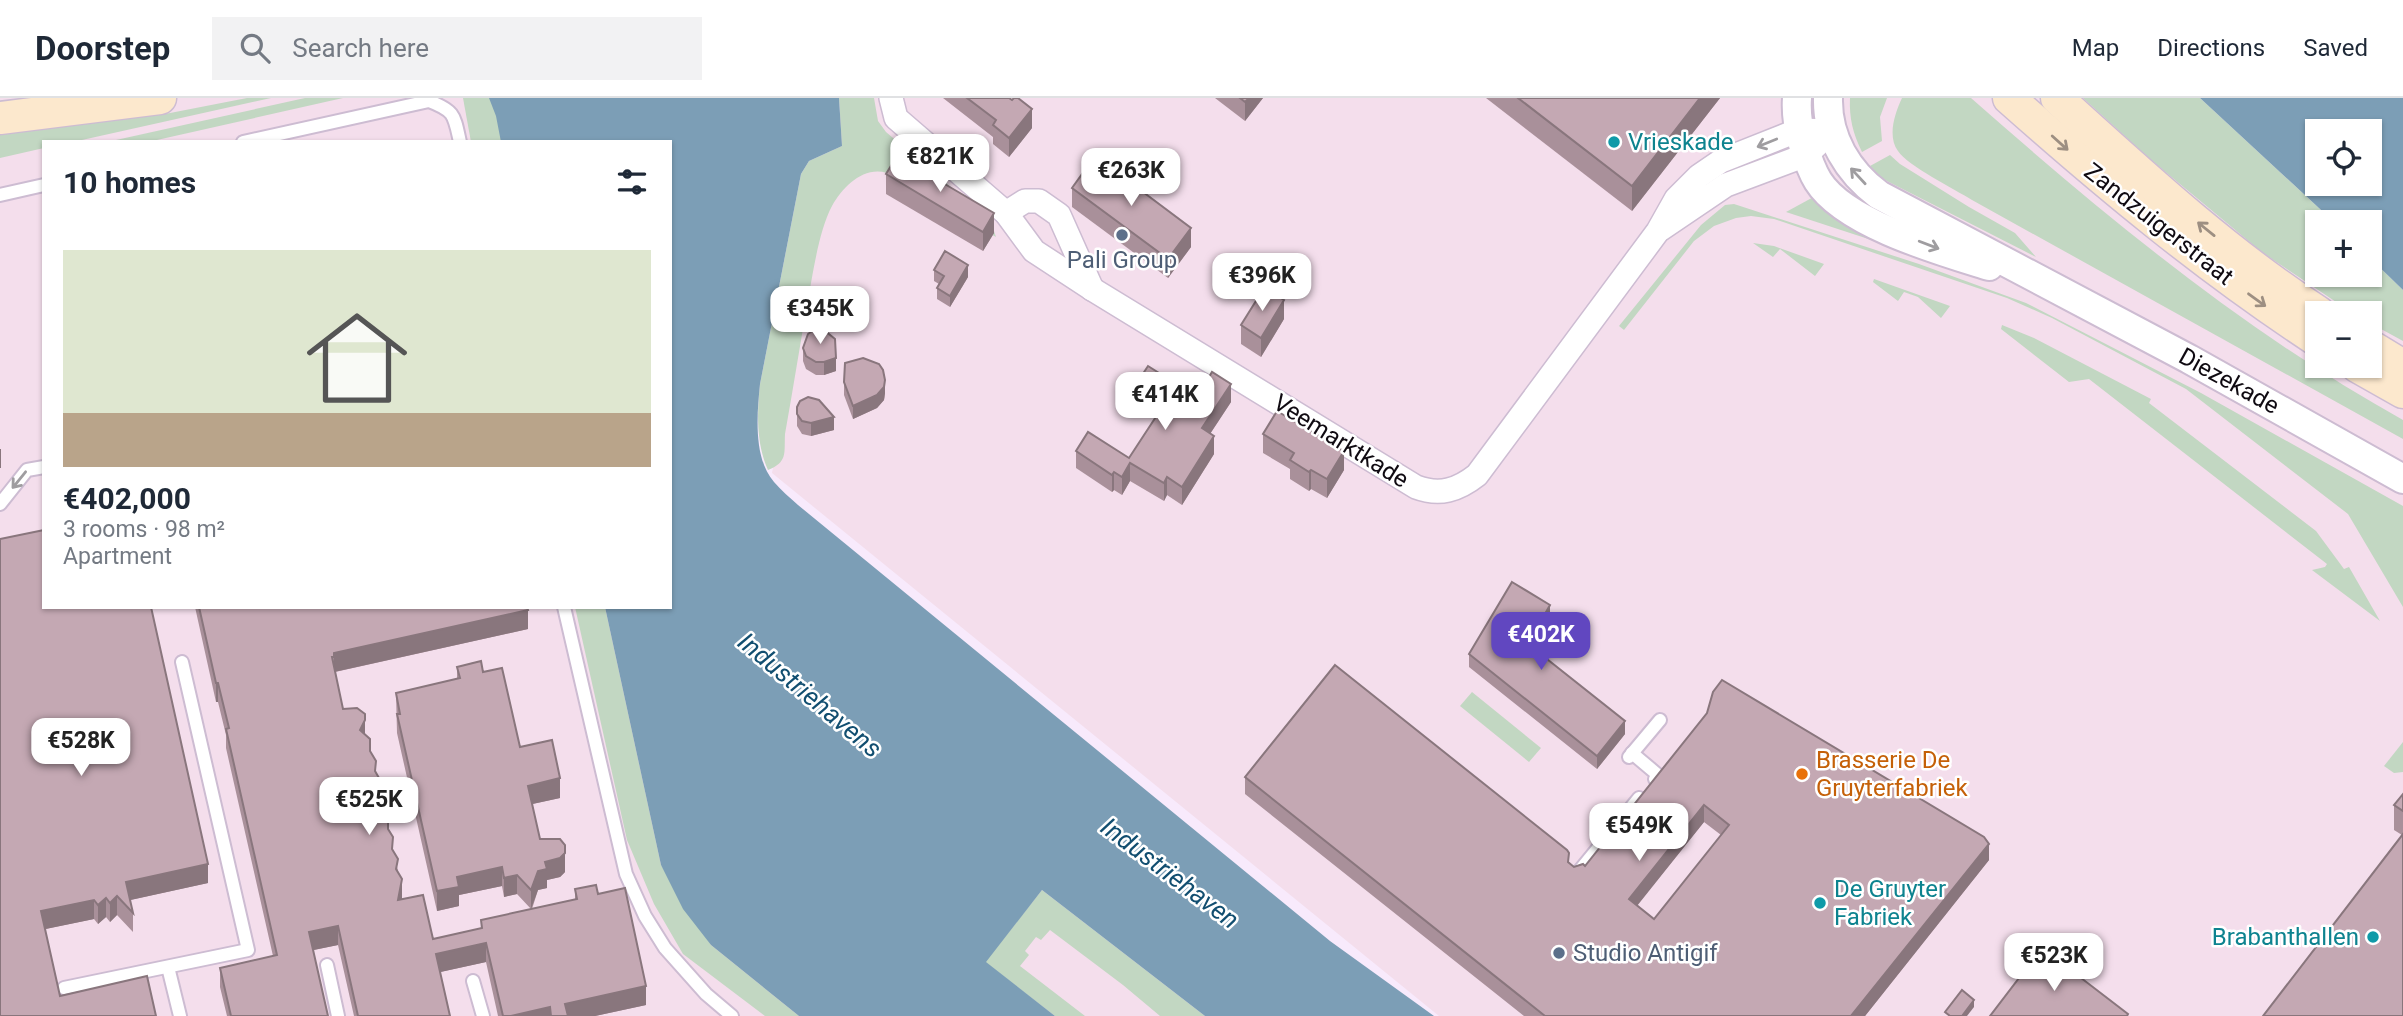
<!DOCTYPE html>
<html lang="en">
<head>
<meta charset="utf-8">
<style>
	:root { --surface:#fff; --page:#f2f2f3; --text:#1f2937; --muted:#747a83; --line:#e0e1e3; --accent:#6147c0 }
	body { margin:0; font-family:Roboto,sans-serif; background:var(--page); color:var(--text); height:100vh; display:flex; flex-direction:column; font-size:26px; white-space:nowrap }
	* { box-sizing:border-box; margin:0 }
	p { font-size:23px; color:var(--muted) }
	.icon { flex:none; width:38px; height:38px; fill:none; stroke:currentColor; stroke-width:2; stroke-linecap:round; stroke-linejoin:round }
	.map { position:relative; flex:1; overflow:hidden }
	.drawer { position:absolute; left:42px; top:42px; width:630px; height:469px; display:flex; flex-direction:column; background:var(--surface); border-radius:0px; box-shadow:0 2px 5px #0004 }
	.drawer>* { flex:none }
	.controls { position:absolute; left:2305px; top:21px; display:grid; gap:14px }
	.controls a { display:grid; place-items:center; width:77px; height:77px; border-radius:0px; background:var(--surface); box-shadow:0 2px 5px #0004; font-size:35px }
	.price { position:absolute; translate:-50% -60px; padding:0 16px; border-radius:14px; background:#fff; color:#222; font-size:23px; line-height:46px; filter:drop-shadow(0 2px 4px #0008) }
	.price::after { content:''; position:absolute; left:50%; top:42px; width:21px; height:16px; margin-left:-10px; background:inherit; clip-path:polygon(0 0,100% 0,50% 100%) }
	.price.selected { background:var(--accent); color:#fff }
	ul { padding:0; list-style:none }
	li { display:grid; align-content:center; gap:14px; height:371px; padding:0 21px }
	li+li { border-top:2px solid var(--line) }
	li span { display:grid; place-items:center; height:217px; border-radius:0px; color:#555 }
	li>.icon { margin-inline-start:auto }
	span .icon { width:126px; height:126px; fill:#fffc; stroke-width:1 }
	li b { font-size:30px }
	h2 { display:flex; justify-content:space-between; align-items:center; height:84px; padding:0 21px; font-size:30px }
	header { display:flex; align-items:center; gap:42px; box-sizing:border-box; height:98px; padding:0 35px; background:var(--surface); border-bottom:2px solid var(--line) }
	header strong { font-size:33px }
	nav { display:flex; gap:38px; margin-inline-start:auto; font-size:24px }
	.search { width:490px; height:63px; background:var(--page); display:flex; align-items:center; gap:18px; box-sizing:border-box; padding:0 24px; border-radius:0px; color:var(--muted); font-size:26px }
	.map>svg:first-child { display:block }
</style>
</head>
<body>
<header>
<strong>Doorstep</strong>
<div class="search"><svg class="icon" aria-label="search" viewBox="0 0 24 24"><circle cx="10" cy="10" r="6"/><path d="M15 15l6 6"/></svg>Search here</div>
<nav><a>Map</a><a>Directions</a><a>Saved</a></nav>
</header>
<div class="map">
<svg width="2403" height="918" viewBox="0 0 2403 918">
	<rect width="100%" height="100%" fill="#f8eafc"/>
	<g fill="#f4deec" fill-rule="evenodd">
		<path d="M0 0H488L537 44H44V509H644L821 918H0Z"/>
		<path d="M843 0H2139L2317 177 2403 236V918H1439L772 375ZM2317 215H2370V268H2317Z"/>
		<path d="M1042 792 1205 918H1055L985 864Z"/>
	</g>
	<g fill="#c2d7c2">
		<path d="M247 0H271L73 44H44V50L0 60V36L165 16Z"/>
		<path d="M305 0H343L148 44H107Z"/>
		<path d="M463 0H502L510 44H471Z"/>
		<path d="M839 0H874L878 23 886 34 984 117 992 127 996 139 887 75C863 68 843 89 832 108 819 132 813 175 808 202 800 247 793 291 785 336 784 355 788 364 768 372 756 345 757 315 760 286L801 76 809 63 842 48Z"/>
		<path d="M1850 0H1887L1880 19 1882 43 1862 54C1853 36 1849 20 1850 0Z"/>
		<path d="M1902 0H1971C2106 119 2245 234 2403 322V341L1972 102C1954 91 1908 68 1898 53 1887 38 1895 15 1902 0Z"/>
		<path d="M2083 0H2200L2334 124H2317V177H2370V160L2403 192V243L2370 225V215H2353L2348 212 2263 155 2151 62Z"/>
		<path d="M1890 57 1900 66 1969 109 2015 135 2036 159 1881 80 1870 68Z"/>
		<path d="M1819 96 1908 154 1786 114Z"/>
		<path d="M1734 106 1919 166 2026 205 2201 295 2403 408V509L2348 416 2186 291 2052 220 2007 200 1774 121 1751 118 1736 120 1714 128 1694 143 1624 232 1619 228 1701 127 1725 107Z"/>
		<path d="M1753 145 1774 148 1824 166 1815 178 1780 151 1773 159Z"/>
		<path d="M1874 181 1950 208 1941 220 1918 199 1904 194 1898 203 1873 184Z"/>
		<path d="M2002 227 2034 240 2151 301 2149 305 2316 433 2344 471 2349 469 2380 523 2312 472 2325 469 2327 466 2089 281 2069 284 2001 231Z"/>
		<path d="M575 509H605L661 767 711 847 799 918H765L683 856 654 806 627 742Z"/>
		<path d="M1472 594 1541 650 1529 664 1460 608Z"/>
		<path d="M2403 644V674L2394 675 2384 668Z"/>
		<path d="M1042 792 1205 918H1160L1123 887 1050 832 1041 842 1036 839 1025 853 1029 857 1020 868 1085 918H1055L985 864Z"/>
	</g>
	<g fill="#7c9eb6" fill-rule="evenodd">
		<path d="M489 0H839L842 48 809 63 801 76 760 286C757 316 753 360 774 384 781 392 790 400 798 407L1330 843 1434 918H1205L1042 792 986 864 1055 918H799L711 847 683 811 661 767 605 509H670V44H501L496 18Z"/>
		<path d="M2200 0H2403V192L2370 160V124H2334ZM2317 33H2370V86H2317Z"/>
	</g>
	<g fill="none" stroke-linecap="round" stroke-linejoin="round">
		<defs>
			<g id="service">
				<path d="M243 44 429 3C455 13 454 17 460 44"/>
				<path d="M0 97 44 87"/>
				<path d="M0 406 27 372 44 369"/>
				<path d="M564 509 626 776 645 818 665 850 706 896 732 918"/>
				<path d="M1632 655 1658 677 1655 681"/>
				<path d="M1629 659 1660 622"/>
				<path d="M1576 777 1639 700"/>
				<path d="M327 867 338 918"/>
				<path d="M168 869 180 918"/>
				<path d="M473 883 483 918"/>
				<path d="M64 890 248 852 182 564"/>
			</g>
			<g id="minor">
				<path d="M891 0 896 20 1006 115 1034 153 1092 191 1416 389C1440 398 1458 392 1477 377L1658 133 1676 101 1699 78 1721 63 1799 32 1832 33"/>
				<path d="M1006 115 1025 103H1039L1059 117 1092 191"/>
				<path d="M1661 131 1726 87 1806 57 1817 47"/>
			</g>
			<g id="tertiary">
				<path d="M1797 0C1796 14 1798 29 1802 43 1806 56 1810 70 1818 83 1845 126 1941 153 1989 168"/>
				<path d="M1828 0C1827 40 1848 74 1879 97L2189 261 2403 381"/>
			</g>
			<g id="secondary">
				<path d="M2009 0C2107 87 2207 170 2317 242"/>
				<path d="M2057 0C2141 76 2224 153 2319 215"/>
				<path d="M0 20 160 0"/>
				<path d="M2370 248 2403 268"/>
				<path d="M2357 268 2403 294"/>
			</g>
		</defs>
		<use href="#service" stroke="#cdbcd2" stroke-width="16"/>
		<use href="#minor" stroke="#cdbcd2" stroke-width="26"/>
		<use href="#tertiary" stroke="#cdbcd2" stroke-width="32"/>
		<use href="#secondary" stroke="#cdbcd2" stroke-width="35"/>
		<use href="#service" stroke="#fff" stroke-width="12"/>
		<use href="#minor" stroke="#fff" stroke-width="23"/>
		<use href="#tertiary" stroke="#fff" stroke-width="28"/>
		<use href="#secondary" stroke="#fce8cd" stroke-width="32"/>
	</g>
	<g fill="#a9909a" fill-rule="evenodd">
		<path d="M943 0H1009L1032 30 1009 59 993 46V39Z"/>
		<path d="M1215 0H1263L1245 23Z"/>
		<path d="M1486 0H1720L1632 113Z"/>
		<path d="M886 76 994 135 983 153 886 96Z"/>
		<path d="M1072 90 1191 149 1168 180 1072 109Z"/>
		<path d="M934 172 968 179 950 209 937 201V190L939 186 934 183Z"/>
		<path d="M1284 221 1261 259 1241 246V227Z"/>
		<path d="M803 250 836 273 824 277H816L806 271 803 263Z"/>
		<path d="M844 284 885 295 884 302 877 310 853 321 844 297Z"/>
		<path d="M1137 285 1197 299 1231 304 1210 336 1214 356 1182 407 1167 397 1164 403 1130 383 1122 397 1114 392 1112 394 1076 370V353L1129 360 1157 318V316L1137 303Z"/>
		<path d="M797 309 834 332 811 338 802 336 797 328Z"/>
		<path d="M1263 336 1334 349 1344 372 1327 400 1311 391 1309 393 1290 381V371L1263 355Z"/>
		<path d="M0 441 208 785 130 802 133 815V834L117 817 110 824 106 819 98 826 94 821 45 831 60 898 0 918Z"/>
		<path d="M195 509H527L528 531 335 574 343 611 365 636 370 653 398 773 402 801 433 841 481 830V822L531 811 517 796 504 799 502 788 459 797V808L437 813 397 635 396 595 457 581V569L483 574 520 649 560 700 532 706 540 741 565 774 560 779 547 782V790L538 792 532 811 575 801V791L598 796 646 907 595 918H498L486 864 440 874 450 918H354L338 847 313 852 328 918H227L220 889V870L273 858 226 650V637L218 604H216Z"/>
		<path d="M1550 520 1533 550 1625 636 1597 671 1469 569V556Z"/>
		<path d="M1707 615 1989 762 1865 918H1524L1245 696V679L1569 765 1574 769 1585 768ZM1704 724 1721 737 1654 821 1637 807Z"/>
		<path d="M2403 696V918L2402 737 2394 732V707Z"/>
	</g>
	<g fill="#89767d">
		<path d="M1249 0H1263L1245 23V4Z"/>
		<path d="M1700 0H1720L1632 113V88Z"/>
		<path d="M1032 11V30L1009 59V40Z"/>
		<path d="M994 115V135L983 153V134Z"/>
		<path d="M1191 130V149L1168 180V161Z"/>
		<path d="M968 167V179L950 209V198Z"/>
		<path d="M1284 202V221L1261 259V240Z"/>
		<path d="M836 260V273L824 277V264Z"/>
		<path d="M885 282V295L884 302 877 310 853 321V308Z"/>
		<path d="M1231 286V304L1202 348V330Z"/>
		<path d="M834 319V332L811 338V325Z"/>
		<path d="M1214 338V356L1182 407V389Z"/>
		<rect x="0" y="351" width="1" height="19"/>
		<path d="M1344 353V372L1327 400V381Z"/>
		<path d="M1130 365V383L1122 397V379Z"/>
		<path d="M1311 372V391L1309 393V374Z"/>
		<path d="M1114 374V392L1112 394V377Z"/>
		<path d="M1167 379V397L1164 403V385Z"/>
		<path d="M1550 507V520L1528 558V546Z"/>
		<path d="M528 512V531L334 574V555Z"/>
		<rect x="216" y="585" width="2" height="19"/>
		<path d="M365 622V641L360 632Z"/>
		<path d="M1625 623V636L1597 671V658Z"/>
		<path d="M560 680V700L528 707V688Z"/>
		<path d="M1704 707V724L1629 818V801Z"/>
		<path d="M1989 746V762L1865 918H1851Z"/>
		<path d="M565 747V774L560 779 547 782V790L538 792 531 811V792L538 773 545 764Z"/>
		<path d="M208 766V785L126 803V784Z"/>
		<path d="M502 769V788L459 797V808L437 813V793L457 779Z"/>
		<path d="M517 777V796L504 799V780Z"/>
		<path d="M402 781V800L398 821V802Z"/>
		<path d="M117 798V817L110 824V805Z"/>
		<path d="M106 800V819L98 826V807Z"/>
		<path d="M94 802V821L41 832V813Z"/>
		<path d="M338 828V847L309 853V834Z"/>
		<path d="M486 845V864L436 875V856Z"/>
		<path d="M646 888V907L595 918H565V906Z"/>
		<path d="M1974 902V909L1967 918H1962Z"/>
		<path d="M550 909V918H511Z"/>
	</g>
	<g fill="#c4a8b3" stroke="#89767d" stroke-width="2" fill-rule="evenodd">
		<path d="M967 0H1009L1012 2 1014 0H1018L1032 11 1009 40 993 27 996 22Z"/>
		<path d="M1240 0H1249L1245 4Z"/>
		<path d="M1518 0H1700L1632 88Z"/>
		<path d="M897 58 994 115 983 134 886 76Z"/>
		<path d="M1095 58 1191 130 1168 161 1072 90Z"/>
		<path d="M945 153 968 167 950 198 937 190 944 178 934 172Z"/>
		<path d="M1264 190 1284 202 1261 240 1241 227Z"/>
		<path d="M816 230 824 232 835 241 836 260 824 264H816L806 258 803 250 808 236Z"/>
		<path d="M863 260 879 266 883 272 885 282 884 289 877 297 853 308 844 284 845 265Z"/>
		<path d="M1148 268 1197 299 1212 274 1231 286 1202 330 1214 338 1182 389 1167 379 1164 385 1130 365 1122 379 1114 374 1112 377 1076 353 1088 334 1129 360 1163 308 1157 304 1159 299 1137 285Z"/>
		<path d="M808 299 819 302 834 319 811 325 802 323 797 316V309L800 303Z"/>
		<path d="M1277 313 1334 347 1333 348 1344 353 1327 381 1311 372 1309 374 1290 362 1294 355 1263 336Z"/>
		<path d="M44 432V509H151L208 766 126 784 133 815 117 798 110 805 106 800 98 807 94 802 41 813 60 898 147 878 156 918H0V441Z"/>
		<path d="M1512 484 1550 507 1528 546 1625 623 1597 658 1469 556Z"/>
		<path d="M199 509H527L528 512 334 555V559H332L343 611 357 610 365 616V622L360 632 370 641V653L376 663 375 673 379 680V692L384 699 383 711 388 719V731L393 739 392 751 398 761 396 771 402 781 398 802 423 797 433 841 482 830 481 822 577 801 575 791 596 787 598 796 625 790 646 888 565 906 568 918H551L550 909 511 918H503L486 845 436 856 450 918H358L338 828 309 834 328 918H231L220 870 277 857 226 631 229 630 218 585H216Z"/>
		<path d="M481 563 483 574 502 570 520 649 552 642 560 680 528 688 540 741H560L565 747V755L560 760 545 764 547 771 538 773 531 792 517 777 504 780 502 769 457 779 459 789 437 793 397 616H400L396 595 460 580 457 569Z"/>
		<path d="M1335 567 1567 752 1569 755 1568 764 1574 769 1583 766 1585 768 1707 615 1713 594 1722 582 1984 739 1989 746 1851 918H1545L1245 679ZM1704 707 1729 727 1654 821 1629 801Z"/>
		<path d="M2403 696V713L2394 707Z"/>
		<path d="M2403 736V918H2263Z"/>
		<path d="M2042 850 2128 916 2127 918H1990Z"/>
		<path d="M1962 892 1974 902 1962 918H1950L1945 914Z"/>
	</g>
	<defs><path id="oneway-shaft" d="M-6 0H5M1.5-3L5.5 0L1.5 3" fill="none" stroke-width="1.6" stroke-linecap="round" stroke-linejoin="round" transform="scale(1.75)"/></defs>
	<g stroke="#9f9da0">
		<use href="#oneway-shaft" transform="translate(1767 45) rotate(158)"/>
		<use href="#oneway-shaft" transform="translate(1858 78) rotate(-133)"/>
		<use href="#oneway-shaft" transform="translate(1929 147) rotate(21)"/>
		<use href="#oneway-shaft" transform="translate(19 382) rotate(129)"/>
	</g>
	<g stroke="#9d8f82">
		<use href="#oneway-shaft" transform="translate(2060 45) rotate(42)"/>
		<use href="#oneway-shaft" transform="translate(2206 131) rotate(-141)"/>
		<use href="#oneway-shaft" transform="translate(2257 202) rotate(36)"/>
	</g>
	<g fill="#0f9aa8" stroke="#fff" stroke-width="2.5">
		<circle cx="1614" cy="44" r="7"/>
		<circle cx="1820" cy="805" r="7"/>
		<circle cx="2373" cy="839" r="7"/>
	</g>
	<g fill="#5c6f8a" stroke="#fff" stroke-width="2.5">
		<circle cx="1122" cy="137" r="7"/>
		<circle cx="1559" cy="855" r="7"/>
	</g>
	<circle fill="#e8710a" stroke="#fff" stroke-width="2.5" cx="1802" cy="676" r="7"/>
	<g text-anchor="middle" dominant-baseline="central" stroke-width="5" stroke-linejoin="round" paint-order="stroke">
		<g font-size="24" fill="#0d838f" stroke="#fff" text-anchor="start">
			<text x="1628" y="44">Vrieskade</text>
			<text x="1834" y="791">De Gruyter<tspan x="1834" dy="28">Fabriek</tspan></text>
			<text x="2359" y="839" text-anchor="end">Brabanthallen</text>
		</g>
		<g font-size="24" fill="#0f0a11" stroke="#fff">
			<text transform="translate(2159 126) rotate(38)">Zandzuigerstraat</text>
			<text transform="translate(2229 283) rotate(29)">Diezekade</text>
			<text transform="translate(1341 343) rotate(32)">Veemarktkade</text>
		</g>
		<g font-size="24" fill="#4e5e75" stroke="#fff">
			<text x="1122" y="162">Pali Group</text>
			<text x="1573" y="855" text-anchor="start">Studio Antigif</text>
		</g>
		<g font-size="24" fill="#c56008" stroke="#fff" text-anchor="start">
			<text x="1816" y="662">Brasserie De<tspan x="1816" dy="28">Gruyterfabriek</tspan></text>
		</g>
		<g font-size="26" font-style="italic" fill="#114e70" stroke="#fff">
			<text transform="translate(810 597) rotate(40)">Industriehavens</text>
			<text transform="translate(1170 775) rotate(37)">Industriehaven</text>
		</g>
	</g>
</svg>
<div class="controls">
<a><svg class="icon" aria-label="locate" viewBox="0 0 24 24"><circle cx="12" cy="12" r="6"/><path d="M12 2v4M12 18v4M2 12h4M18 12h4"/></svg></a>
<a>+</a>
<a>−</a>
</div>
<b class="price" style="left:940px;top:96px">€821K</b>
<b class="price" style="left:1131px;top:110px">€263K</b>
<b class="price" style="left:1262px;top:215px">€396K</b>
<b class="price" style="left:820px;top:248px">€345K</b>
<b class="price" style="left:1165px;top:334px">€414K</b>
<b class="price selected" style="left:1541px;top:574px">€402K</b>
<b class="price" style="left:81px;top:680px">€528K</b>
<b class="price" style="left:369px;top:739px">€525K</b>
<b class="price" style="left:1639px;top:765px">€549K</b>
<b class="price" style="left:2054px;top:895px">€523K</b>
<section class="drawer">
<h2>10 homes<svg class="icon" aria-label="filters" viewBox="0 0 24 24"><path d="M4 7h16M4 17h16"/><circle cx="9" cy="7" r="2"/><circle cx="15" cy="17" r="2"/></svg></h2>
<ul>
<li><span style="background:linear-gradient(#dfe7d0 75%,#b9a48a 0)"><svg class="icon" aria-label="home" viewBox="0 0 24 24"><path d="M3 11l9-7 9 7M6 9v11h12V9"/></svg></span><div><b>€402,000</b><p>3 rooms · 98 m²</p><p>Apartment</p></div></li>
</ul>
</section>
</div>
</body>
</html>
